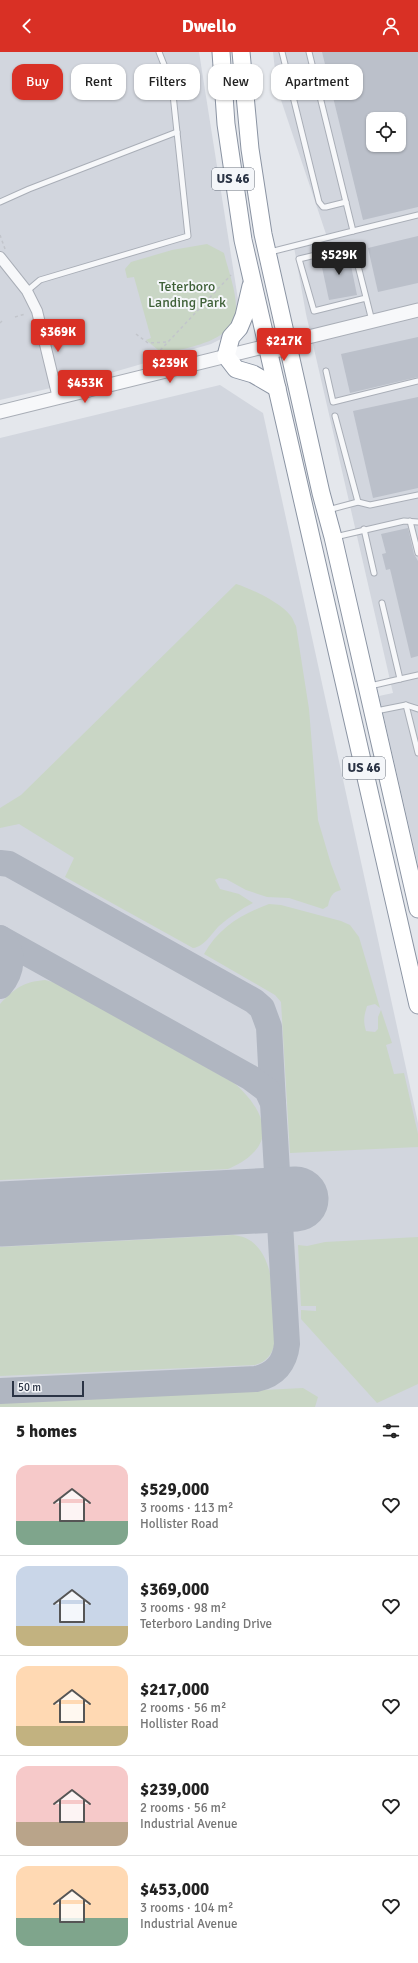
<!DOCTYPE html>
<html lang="en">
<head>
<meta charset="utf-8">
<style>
	:root { --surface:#fff; --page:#f2f2f2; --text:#222; --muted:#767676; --line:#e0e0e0; --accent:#d93025 }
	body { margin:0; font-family:Signika,sans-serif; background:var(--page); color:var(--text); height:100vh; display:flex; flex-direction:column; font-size:15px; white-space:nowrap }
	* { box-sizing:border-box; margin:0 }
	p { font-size:13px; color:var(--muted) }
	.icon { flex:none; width:22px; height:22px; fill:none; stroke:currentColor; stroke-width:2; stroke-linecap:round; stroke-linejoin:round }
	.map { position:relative; height:1355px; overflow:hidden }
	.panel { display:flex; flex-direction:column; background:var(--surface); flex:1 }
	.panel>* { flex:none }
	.guide { position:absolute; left:12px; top:12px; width:394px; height:36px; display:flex; gap:8px }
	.fabs { position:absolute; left:366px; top:60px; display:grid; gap:8px }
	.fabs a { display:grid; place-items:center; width:40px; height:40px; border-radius:8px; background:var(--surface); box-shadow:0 1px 3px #0004; font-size:20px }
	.scale { position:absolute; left:12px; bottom:10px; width:72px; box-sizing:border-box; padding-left:4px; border:2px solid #2b3445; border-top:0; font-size:11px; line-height:14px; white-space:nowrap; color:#2b3445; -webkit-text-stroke:3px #f4f6f9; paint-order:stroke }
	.price { position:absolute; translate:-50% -34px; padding:0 9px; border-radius:4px; background:var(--accent); color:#fff; font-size:13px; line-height:26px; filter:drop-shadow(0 1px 2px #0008) }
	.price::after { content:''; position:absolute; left:50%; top:24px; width:12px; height:9px; margin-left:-6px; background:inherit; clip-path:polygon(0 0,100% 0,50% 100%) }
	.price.current { background:#222; color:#fff }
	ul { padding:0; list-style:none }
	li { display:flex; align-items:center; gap:12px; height:100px; padding:0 16px }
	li+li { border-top:1px solid var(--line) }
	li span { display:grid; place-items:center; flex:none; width:112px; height:80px; border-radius:12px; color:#555 }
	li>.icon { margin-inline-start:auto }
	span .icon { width:48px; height:48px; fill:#fffc; stroke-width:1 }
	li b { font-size:17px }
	h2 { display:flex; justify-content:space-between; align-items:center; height:48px; padding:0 16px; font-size:17px }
	.tag { padding:0 14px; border-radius:12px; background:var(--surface); box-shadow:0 1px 3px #0004; font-size:14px; line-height:36px }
	.tag.current { background:var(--accent); color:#fff }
	header { display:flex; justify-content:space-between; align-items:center; height:52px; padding:0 16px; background:var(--accent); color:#fff; font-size:18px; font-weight:700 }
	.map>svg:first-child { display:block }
</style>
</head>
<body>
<header><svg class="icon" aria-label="back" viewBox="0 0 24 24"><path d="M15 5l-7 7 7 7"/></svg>Dwello<svg class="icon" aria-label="person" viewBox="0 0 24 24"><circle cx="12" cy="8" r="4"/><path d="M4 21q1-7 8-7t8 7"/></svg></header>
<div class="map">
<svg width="418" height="1355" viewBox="0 0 418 1355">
	<rect width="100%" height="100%" fill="#e4e7ec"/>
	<g fill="#d2d6de" fill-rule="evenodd">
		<path d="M0 0H199L240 260 223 286 211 292 93 326 0 348Z"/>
		<path d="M273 0H418V813L379 644 393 641 306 262 294 195 328 188 277 36ZM373 67H399V93H373Z"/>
		<path d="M220 333 263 361 418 1071V1355H0V386Z"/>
	</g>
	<g fill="#c9d6c5">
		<path d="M207 192 224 201C228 218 236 238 236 256 236 290 188 295 163 302L146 288 151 286 134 225 127 226 125 217 131 210 172 198Z"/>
		<path d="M236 532C250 536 281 551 290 563 293 566 294 571 296 574L309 657 318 768 331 812 341 838C332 840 330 845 328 854L323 857 289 846 267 845 246 838 226 827 219 826 215 828 220 837 239 842 253 851C241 857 229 865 219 874 211 882 204 895 193 896L65 825 74 806 19 772 0 776V756L21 743Z"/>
		<path d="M269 852 281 853 341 869 350 873 359 885 380 956 375 952 367 954C364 964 363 969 366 979L375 980 378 977V965L381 958 392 991 386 993 394 1022 404 1021 418 1082V1095L290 1101 281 950 275 943 204 902C219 875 242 862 269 852Z"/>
		<path d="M45 928 56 931 234 1031C253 1047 276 1077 254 1100 247 1108 237 1113 228 1117L0 1128V952C15 936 23 930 45 928Z"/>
		<path d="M233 1183C280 1187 273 1257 275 1290 273 1301 267 1310 255 1313L0 1324V1195Z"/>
		<path d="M418 1185V1332L377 1351 301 1267V1258L316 1259V1254H301L298 1193 307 1194 325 1190Z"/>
		<path d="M303 1336 318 1345 315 1355H0V1351Z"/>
	</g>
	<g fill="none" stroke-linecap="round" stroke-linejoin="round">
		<g stroke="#b0b6c1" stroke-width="26">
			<path d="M0 811 9 812 254 949 262 956 269 975 273 1051"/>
			<path d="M0 886 251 1026 267 1038 273 1051 287 1292C285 1311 275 1323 256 1327L0 1339"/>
			<path d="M0 886C16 899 12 920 0 934"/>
		</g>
		<path stroke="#b0b6c1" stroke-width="65" d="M0 1162 296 1147"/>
	</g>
	<g fill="#bbc0ca" fill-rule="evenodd">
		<path d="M322 0H418V155L363 168ZM373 67H399V93H373Z"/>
		<path d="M418 184V231L378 240 368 196Z"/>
		<path d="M348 199 357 243 329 248 320 206Z"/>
		<path d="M418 285V325L350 341 341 302Z"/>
		<path d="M418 345V436L373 446 353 359Z"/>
		<path d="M408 476 414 502 418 509V604L411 606 391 521 390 517 386 518 382 502 386 501 381 482Z"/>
	</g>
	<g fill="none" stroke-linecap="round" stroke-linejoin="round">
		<defs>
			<g id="service">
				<path d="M282 0 319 150 323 155H326L346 150"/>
				<path d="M0 150 29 137 177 80"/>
				<path d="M353 179 418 163"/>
				<path d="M270 200 353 179 309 0"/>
				<path d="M27 239 40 228 188 184 172 33 159 0"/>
				<path d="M366 246 314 259 299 207 353 194 372 269"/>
				<path d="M326 319 333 350 418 329"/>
				<path d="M335 364 358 450"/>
				<path d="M328 458 358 450 370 453 418 443"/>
				<path d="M410 469 418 501"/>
				<path d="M364 477 374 521"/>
				<path d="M335 485 404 469 418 470"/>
				<path d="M400 627 418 623"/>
				<path d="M370 634 400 627 382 551"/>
				<path d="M406 653 418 701"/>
				<path d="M376 659 406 653 418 657"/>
			</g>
			<path id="minor" d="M0 205 27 239 37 259 58 346"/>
			<path id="tertiary" d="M0 360 267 294 275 299 285 297 288 290 418 258"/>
			<g id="trunk">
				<path d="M221 0 226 72 243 188 418 953"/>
				<path d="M241 0 250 97 263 182 321 441 333 485 418 857"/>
				<path d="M251 234 244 264 239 276 231 285 226 304 236 317 253 322 277 336"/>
			</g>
		</defs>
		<use href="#service" stroke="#a9aeb7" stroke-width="7"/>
		<use href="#minor" stroke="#a9aeb7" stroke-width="12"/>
		<use href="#tertiary" stroke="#a9aeb7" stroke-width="15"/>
		<use href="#trunk" stroke="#8b94a3" stroke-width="19"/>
		<g stroke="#c2c5cb" stroke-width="1.5" stroke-dasharray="3 3" stroke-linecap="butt">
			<path d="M0 183 5 197"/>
			<path d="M15 265 25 262"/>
			<path d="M0 271 2 269"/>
			<path d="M136 282 148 291 168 290"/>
			<path d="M152 307 231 223"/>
		</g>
		<use href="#service" stroke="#f7f8fa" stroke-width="5"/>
		<use href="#minor" stroke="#f7f8fa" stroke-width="10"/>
		<use href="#tertiary" stroke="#f7f8fa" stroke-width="13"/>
		<use href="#trunk" stroke="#fff" stroke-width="17"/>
	</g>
	<g text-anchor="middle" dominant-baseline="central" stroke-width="4" stroke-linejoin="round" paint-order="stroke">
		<g fill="#f4f6f9" stroke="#676e7b" stroke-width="1">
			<rect x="212" y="116" width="42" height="22" rx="3"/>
			<rect x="343" y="705" width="42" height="22" rx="3"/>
		</g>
		<g font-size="13" font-weight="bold" fill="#2b3445">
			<text x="233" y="127">US 46</text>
			<text x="364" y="716">US 46</text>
		</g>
		<g font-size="14" fill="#3f6138" stroke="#f4f6f9">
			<text x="187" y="234">Teterboro<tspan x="187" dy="16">Landing Park</tspan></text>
		</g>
	</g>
</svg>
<div class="fabs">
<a><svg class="icon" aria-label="locate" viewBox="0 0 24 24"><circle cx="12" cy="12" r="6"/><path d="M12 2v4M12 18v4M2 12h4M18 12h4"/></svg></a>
</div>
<div class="scale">50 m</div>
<b class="price current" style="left:339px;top:224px">$529K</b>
<b class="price" style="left:58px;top:301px">$369K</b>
<b class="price" style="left:284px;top:310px">$217K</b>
<b class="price" style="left:170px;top:332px">$239K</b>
<b class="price" style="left:85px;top:352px">$453K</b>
<div class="guide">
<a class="tag current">Buy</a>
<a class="tag">Rent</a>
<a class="tag">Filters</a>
<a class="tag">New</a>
<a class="tag">Apartment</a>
</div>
</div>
<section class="panel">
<h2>5 homes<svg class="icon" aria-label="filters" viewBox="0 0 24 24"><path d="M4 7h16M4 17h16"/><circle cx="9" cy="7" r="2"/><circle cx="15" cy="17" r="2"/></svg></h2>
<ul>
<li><span style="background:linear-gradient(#f6c9c9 70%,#7fa58c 0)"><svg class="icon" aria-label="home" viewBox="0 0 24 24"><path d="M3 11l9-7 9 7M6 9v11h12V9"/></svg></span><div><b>$529,000</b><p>3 rooms · 113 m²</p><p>Hollister Road</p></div><svg class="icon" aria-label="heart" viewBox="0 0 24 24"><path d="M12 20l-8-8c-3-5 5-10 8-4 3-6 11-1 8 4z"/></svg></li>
<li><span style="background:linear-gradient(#c9d6e8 75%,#c2b280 0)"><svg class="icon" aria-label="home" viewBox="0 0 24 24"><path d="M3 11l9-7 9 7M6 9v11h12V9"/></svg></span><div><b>$369,000</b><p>3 rooms · 98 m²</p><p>Teterboro Landing Drive</p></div><svg class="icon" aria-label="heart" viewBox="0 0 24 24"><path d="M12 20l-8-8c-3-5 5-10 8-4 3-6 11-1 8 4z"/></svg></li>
<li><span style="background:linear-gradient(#ffd9b3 75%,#c2b280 0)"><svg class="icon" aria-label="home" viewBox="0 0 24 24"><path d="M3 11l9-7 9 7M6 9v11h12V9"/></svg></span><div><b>$217,000</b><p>2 rooms · 56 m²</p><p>Hollister Road</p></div><svg class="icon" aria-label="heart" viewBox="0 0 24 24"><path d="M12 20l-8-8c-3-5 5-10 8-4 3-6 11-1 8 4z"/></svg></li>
<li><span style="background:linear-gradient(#f6c9c9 70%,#b9a48a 0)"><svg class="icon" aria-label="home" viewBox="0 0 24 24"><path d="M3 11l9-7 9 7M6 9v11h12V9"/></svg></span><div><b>$239,000</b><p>2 rooms · 56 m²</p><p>Industrial Avenue</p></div><svg class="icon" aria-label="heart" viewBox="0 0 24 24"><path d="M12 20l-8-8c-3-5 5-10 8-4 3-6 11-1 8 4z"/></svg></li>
<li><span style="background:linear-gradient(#ffd9b3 65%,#7fa58c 0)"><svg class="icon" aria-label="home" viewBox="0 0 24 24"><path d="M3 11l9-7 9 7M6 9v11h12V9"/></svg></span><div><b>$453,000</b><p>3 rooms · 104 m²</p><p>Industrial Avenue</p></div><svg class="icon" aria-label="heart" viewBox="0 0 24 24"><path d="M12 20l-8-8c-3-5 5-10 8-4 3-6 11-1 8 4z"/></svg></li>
</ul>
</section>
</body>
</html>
